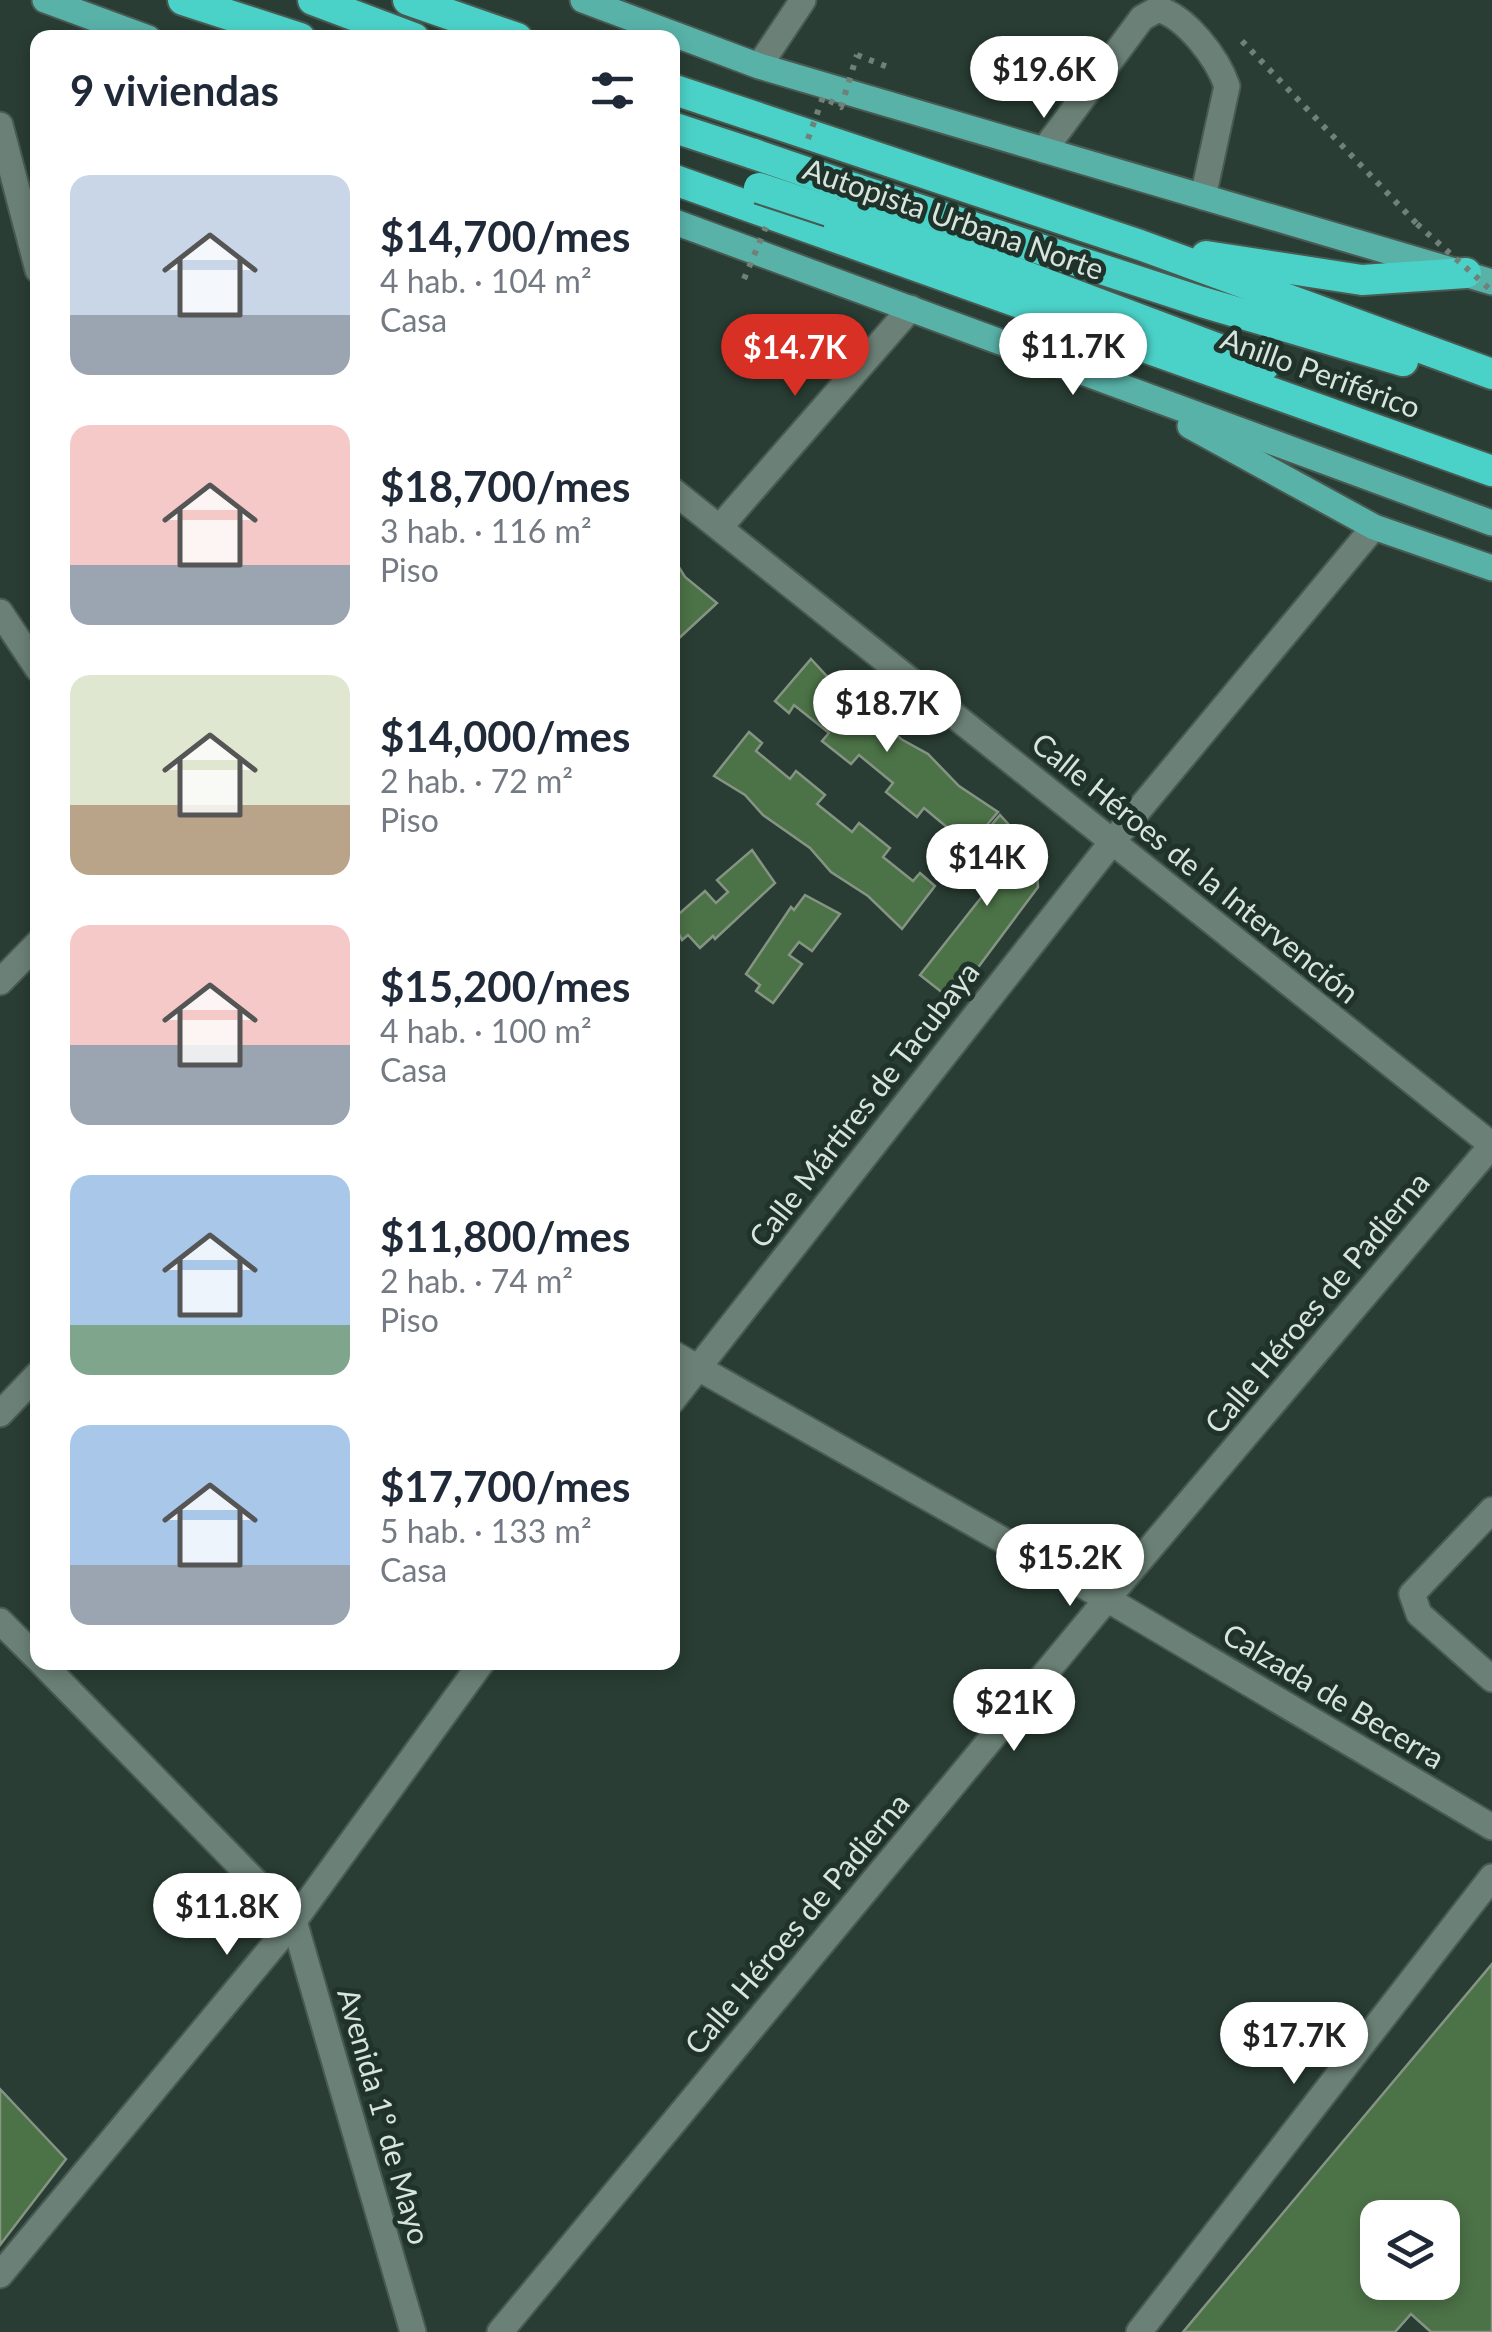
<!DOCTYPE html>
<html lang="es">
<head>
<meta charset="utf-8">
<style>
	:root { --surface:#fff; --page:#f6f6f7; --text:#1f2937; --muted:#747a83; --accent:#d93025 }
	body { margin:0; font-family:Lato,sans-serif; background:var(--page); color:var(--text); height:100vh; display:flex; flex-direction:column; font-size:38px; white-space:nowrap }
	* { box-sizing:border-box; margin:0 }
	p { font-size:32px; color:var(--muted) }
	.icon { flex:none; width:55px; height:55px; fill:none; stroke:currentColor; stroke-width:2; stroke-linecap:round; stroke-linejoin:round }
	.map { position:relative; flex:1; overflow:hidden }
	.side { position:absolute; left:30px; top:30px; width:650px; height:1640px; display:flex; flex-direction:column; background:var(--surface); border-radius:20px; box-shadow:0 5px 15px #0003 }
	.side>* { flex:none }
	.controls { position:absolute; left:1360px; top:2200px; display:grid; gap:20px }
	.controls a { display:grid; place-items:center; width:100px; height:100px; border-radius:20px; background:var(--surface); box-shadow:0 5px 15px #0003; font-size:50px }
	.price { position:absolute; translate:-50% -85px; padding:0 22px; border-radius:35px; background:#fff; color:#222; font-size:32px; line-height:65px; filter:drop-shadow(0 2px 5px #0008) }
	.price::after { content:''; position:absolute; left:50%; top:60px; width:30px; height:22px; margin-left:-15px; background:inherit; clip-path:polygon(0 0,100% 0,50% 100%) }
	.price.selected { background:var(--accent); color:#fff }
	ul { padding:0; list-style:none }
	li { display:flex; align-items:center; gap:30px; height:250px; padding:0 40px }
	li span { display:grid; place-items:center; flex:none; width:280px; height:200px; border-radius:20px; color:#555 }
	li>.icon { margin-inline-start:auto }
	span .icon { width:120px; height:120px; fill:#fffc; stroke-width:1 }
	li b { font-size:42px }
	h2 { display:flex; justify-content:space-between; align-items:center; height:120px; padding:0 40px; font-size:42px }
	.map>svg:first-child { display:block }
</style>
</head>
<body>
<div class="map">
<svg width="1492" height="2332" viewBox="0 0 1492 2332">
	<rect width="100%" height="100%" fill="#293d34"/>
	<g fill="#4c7247" stroke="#869484" stroke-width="2.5" fill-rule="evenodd">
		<path d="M672 556 685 577 717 603 677 640 672 636Z"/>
		<path d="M811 659 836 686 861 700 901 739 928 754 959 786 998 812 962 854 947 842 954 833 924 808 917 817 886 792 893 783 859 755 851 764 822 741 829 733 794 705 789 713 775 701Z"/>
		<path d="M749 732 762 743 756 751 790 779 796 771 825 795 817 804 852 832 859 823 890 848 883 857 913 881 920 873 935 886 902 929 868 896 831 872 810 848 763 815 745 795 714 776Z"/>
		<path d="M1000 815 1036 854 1038 887 953 1001 920 975 995 880 992 868 970 850Z"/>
		<path d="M752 850 775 883 715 939 713 936 700 948 688 935 682 940 672 920 705 891 716 903 728 892 717 880Z"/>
		<path d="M805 895 840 914 812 951 799 942 789 955 802 964 773 1003 756 991 760 985 746 974 791 907 794 910Z"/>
		<path d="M1492 1964V2332H1431L1411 2314 1395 2332H1183ZM1378 2218H1442V2282H1378Z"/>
		<path d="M0 2089 66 2159 0 2245Z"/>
	</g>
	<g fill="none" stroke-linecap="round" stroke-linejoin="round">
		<defs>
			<g id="minor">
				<path d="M759 66 803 0"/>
				<path d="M0 125 38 270"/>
				<path d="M1044 150 1142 18 1158 9C1186 17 1217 57 1227 86L1203 197"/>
				<path d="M720 527 911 308"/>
				<path d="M0 612 38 669"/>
				<path d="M0 982 38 943"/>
				<path d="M672 1353 1107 1599 1492 1827"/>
				<path d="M672 1401 1112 842 1374 527"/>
				<path d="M0 1414 38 1374"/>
				<path d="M1492 1510 1412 1594 1419 1614 1492 1679"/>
				<path d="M0 1621 38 1659"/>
				<path d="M41 1662 294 1921 413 2332"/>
				<path d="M0 2275 294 1921 482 1662"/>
				<path d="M500 2332 1107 1599 1492 1145 672 490"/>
				<path d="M1139 2332 1492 1877"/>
			</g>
			<g id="major">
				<path d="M45 0 148 38"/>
				<path d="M583 0 759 66 1492 282"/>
				<path d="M672 221 1492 523"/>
				<path d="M1190 426 1374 527 1492 568"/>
			</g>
			<g id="highway">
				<path d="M183 0 300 38"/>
				<path d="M313 0 414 38"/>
				<path d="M408 0 517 38"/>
				<path d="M672 89 1140 245 1492 374"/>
				<path d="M672 127 754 154"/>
				<path d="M672 179 1492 471"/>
				<path d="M844 185 1202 302 1403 361"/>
				<path d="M829 211 1017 273 1264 366"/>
				<path d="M1206 256 1362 280 1466 273"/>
			</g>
		</defs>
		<use href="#minor" stroke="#485a52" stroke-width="29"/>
		<use href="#major" stroke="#485a52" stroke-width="29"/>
		<use href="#highway" stroke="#485a52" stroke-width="34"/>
		<g stroke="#708179" stroke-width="6" stroke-dasharray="5 8" stroke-linecap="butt">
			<path d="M1242 41 1417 224"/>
			<path d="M857 55 893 69"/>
		</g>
		<use href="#minor" stroke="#6b8177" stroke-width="25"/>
		<use href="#major" stroke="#58b2a8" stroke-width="25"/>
		<use href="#highway" stroke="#4bd2c8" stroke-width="30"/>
		<defs>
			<g id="highway-bridge">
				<path d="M754 154 844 185"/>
				<path d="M759 188 829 211"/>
			</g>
		</defs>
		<use href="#highway-bridge" stroke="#485a52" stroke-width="34" stroke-linecap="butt"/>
		<g stroke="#708179" stroke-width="6" stroke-dasharray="5 8" stroke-linecap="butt">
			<path d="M808 139 823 97 841 107 857 55"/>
			<path d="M1417 224 1492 291"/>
			<path d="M744 279 766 227"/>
		</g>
		<use href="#highway-bridge" stroke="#4bd2c8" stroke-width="30"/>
	</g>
	<g text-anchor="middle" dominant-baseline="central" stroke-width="10" stroke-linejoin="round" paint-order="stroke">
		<g font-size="30" fill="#d8e4de" stroke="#1f332a">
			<text transform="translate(954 218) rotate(19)">Autopista Urbana Norte</text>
			<text transform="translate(1321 372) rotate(20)">Anillo Periférico</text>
			<text transform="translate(1196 867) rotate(39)">Calle Héroes de la Intervención</text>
			<text transform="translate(863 1104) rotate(-52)">Calle Mártires de Tacubaya</text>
			<text transform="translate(1316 1302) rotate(-50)">Calle Héroes de Padierna</text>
			<text transform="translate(1334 1695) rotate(31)">Calzada de Becerra</text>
			<text transform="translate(796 1923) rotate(-50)">Calle Héroes de Padierna</text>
			<text transform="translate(385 2116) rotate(74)">Avenida 1º de Mayo</text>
		</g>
	</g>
</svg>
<div class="controls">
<a><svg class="icon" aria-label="layers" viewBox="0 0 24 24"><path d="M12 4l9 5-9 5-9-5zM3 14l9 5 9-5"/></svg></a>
</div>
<b class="price" style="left:1044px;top:121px">$19.6K</b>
<b class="price" style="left:1073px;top:398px">$11.7K</b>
<b class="price selected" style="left:795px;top:399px">$14.7K</b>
<b class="price" style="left:887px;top:755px">$18.7K</b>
<b class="price" style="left:987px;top:909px">$14K</b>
<b class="price" style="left:1070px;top:1609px">$15.2K</b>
<b class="price" style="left:1014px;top:1754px">$21K</b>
<b class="price" style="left:227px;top:1958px">$11.8K</b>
<b class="price" style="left:1294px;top:2087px">$17.7K</b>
<section class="side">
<h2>9 viviendas<svg class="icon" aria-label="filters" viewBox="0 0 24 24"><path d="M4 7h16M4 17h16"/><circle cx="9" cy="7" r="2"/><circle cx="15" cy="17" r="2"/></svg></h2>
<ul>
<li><span style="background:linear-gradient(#c9d6e8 70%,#9aa5b1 0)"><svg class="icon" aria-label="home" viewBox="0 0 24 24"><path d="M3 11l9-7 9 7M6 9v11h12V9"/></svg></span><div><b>$14,700/mes</b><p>4 hab. · 104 m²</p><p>Casa</p></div></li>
<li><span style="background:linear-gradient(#f6c9c9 70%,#9aa5b1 0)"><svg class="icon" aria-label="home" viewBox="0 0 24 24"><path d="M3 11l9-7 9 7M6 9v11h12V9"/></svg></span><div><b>$18,700/mes</b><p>3 hab. · 116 m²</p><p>Piso</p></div></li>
<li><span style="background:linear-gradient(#dfe7d0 65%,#b9a48a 0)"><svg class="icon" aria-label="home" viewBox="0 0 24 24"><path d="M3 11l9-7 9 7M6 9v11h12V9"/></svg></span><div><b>$14,000/mes</b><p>2 hab. · 72 m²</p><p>Piso</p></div></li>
<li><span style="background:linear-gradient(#f6c9c9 60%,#9aa5b1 0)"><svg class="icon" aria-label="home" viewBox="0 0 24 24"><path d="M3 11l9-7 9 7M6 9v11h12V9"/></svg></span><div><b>$15,200/mes</b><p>4 hab. · 100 m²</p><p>Casa</p></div></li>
<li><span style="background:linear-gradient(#a9c7e8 75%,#7fa58c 0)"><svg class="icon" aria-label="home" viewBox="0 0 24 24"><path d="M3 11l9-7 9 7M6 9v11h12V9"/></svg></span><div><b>$11,800/mes</b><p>2 hab. · 74 m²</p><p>Piso</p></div></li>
<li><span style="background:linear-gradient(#a9c7e8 70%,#9aa5b1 0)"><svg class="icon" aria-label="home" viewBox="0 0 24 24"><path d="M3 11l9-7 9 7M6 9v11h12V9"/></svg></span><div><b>$17,700/mes</b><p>5 hab. · 133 m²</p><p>Casa</p></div></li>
</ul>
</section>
</div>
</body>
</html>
